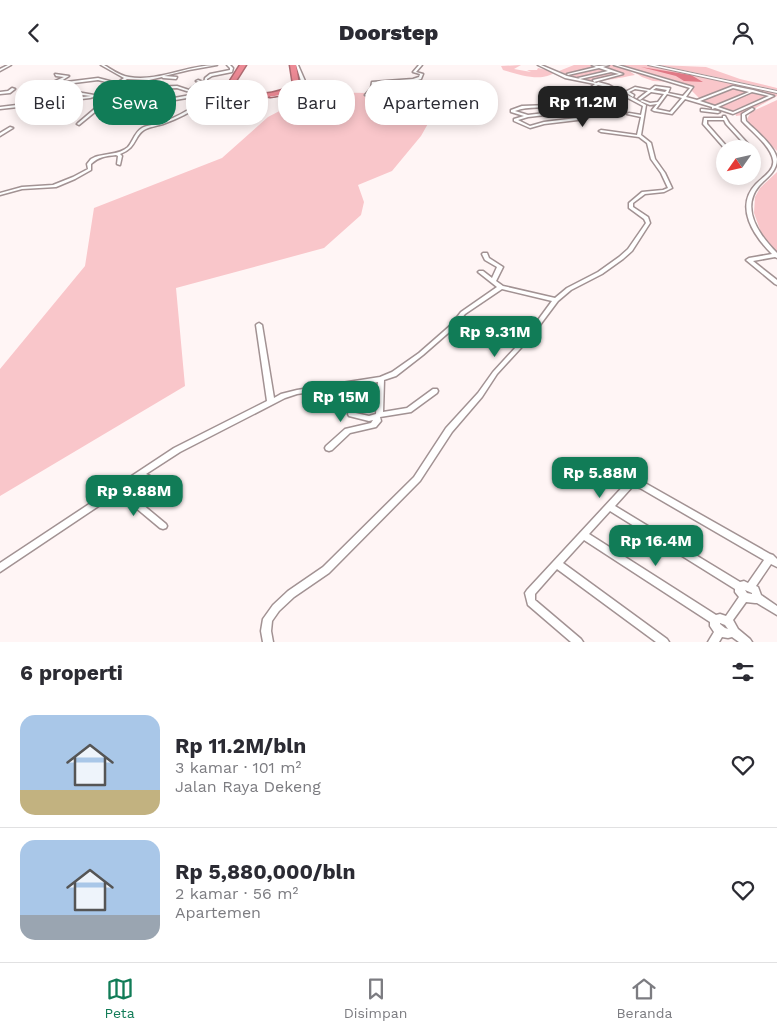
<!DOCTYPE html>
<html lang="id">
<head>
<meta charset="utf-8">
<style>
	:root { --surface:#fff; --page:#f7f7f7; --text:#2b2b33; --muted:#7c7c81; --line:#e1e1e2; --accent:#117c57 }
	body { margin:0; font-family:"Work Sans",sans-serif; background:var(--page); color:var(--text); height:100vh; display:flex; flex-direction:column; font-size:19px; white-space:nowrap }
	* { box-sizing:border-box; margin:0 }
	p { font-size:16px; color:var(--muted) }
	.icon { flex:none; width:28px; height:28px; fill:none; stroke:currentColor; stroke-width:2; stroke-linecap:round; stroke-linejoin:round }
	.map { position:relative; height:577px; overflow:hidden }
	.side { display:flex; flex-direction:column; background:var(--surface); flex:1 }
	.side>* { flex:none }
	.top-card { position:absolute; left:15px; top:15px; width:500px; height:45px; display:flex; gap:10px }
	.needle { width:32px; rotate:236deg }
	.tools { position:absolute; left:716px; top:75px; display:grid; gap:10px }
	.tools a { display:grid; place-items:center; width:45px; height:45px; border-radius:50%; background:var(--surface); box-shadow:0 2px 12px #0003; font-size:25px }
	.price { position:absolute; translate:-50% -42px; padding:0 11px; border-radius:10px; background:var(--accent); color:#fff; font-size:16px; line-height:32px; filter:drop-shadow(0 1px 2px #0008) }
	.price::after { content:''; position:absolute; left:50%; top:30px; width:15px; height:11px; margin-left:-8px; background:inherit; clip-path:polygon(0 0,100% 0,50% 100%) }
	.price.on { background:#222; color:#fff }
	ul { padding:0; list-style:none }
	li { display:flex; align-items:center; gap:15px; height:125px; padding:0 20px }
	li+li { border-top:1px solid var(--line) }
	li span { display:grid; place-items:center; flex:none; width:140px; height:100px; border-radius:15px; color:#555 }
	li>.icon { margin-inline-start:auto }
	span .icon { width:60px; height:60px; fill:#fffc; stroke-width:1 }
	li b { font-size:21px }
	h2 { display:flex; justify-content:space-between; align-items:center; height:60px; padding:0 20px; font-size:21px }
	.chip { padding:0 18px; border-radius:20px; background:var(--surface); box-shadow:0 2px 12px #0003; font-size:18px; line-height:45px }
	.chip.on { background:var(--accent); color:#fff }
	header { display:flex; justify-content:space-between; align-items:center; height:65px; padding:0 20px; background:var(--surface); font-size:22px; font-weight:800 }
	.tab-bar { display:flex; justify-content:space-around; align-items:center; height:70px; border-top:1px solid var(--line); background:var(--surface); font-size:14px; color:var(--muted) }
	.tab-bar a { display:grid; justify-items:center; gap:2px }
	.tab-bar .on { color:var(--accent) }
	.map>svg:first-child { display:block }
</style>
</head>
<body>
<header><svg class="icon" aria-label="back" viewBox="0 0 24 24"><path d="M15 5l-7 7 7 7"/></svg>Doorstep<svg class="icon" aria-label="person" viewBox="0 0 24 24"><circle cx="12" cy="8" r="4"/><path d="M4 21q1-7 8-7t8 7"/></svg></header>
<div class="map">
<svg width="777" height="577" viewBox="0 0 777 577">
	<rect width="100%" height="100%" fill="#fff5f5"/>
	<g fill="#f9c6ca">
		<path d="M521 0 514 4 531 7 527 5H537L538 3 555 7C542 18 518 9 503 5L501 1Z"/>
		<path d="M574 0H621L635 10C603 16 590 20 559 6Z"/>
		<path d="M623 0H649L777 28V31L743 50 736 51 735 46H715L707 41 688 22 672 17 653 16 642 12Z"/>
		<path d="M659 0 706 2 740 14 777 23V25Z"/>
		<path d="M316 27 367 28 434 48 421 71 392 106 358 120 364 137 361 150 324 183 176 223 185 321 0 431V304L85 201 94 143 222 93 268 52Z"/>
		<path d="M777 35V86L751 61 747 54 751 47Z"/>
		<path d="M777 107V188L763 173 754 148 755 132 760 123Z"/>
	</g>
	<path fill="#e07986" d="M641 2 691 10 703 17 684 16 676 11Z"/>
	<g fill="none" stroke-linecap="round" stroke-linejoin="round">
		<defs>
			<g id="minor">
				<path d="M8 0H11L0 6V4Z"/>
				<path d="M101 0H104C111 4 120 11 129 12 159 17 187 0 217 0L189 5 164 11 177 12 176 14 163 13 162 12 149 15 127 14 108 26 133 30 149 22 177 21 189 25 199 17 196 16 198 15 203 17 192 25 197 27 203 25 205 13 210 9 230 5V3L227 0H230L233 3 232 7 212 11 207 14V25L211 27 226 26 261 31 259 32 229 28 224 32 228 33V35H227L219 33 226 28 212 29 203 37 221 40H222V42L201 39C190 48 177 54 163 59 157 61 149 62 144 65 134 71 137 83 120 89L122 91 120 100 117 99 118 91 116 90C106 91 98 92 91 99V105L75 114 56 122 22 124 0 130V128L22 122 53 120 73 112 88 104 87 99 91 94 95 92C106 88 119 90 128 82 133 76 135 67 142 63 147 60 154 60 160 58 178 52 196 42 209 28L205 27 199 28V31L175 35H174V33L196 29 177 23 150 24 133 32 105 28 100 34 101 42 79 60 77 59 78 58 98 41 96 34 100 30 90 33 47 38 48 45 44 54 58 55 59 56 57 57 42 56 40 55 44 45 45 39 0 44V42L91 31 74 29 73 26H51V24L54 21 55 16 64 12 56 11 55 9 69 11 58 18 98 13 117 18 124 13ZM98 15 115 19 104 26 94 30 77 27V25L75 24H55L58 20Z"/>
				<path d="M296 0H298L305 16 303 23 290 29 270 32 271 30 288 27 301 22V16Z"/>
				<path d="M419 0H422L416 7 423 9 421 14 415 16V18L429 25 436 31 460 41V43H458L434 33 427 27 412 19 411 16 375 19V23L368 31 365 30 371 23 372 17 413 14 419 12 420 9 413 7Z"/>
				<path d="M538 0H541L567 11 597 18 598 17 609 20 646 40 641 70 651 78 655 94 665 108 672 123 664 127 645 129 633 138V142L648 152 650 158 632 186 623 194 602 209 571 225 558 236 531 272 497 309 482 332 452 367 420 416 329 508 294 532 279 546 272 556 271 566 273 577H263L261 566 263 554 273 540 288 526 323 502 414 412 446 363 478 328 493 307 527 270 552 236 502 224 465 249 455 262 423 290 396 311 384 315 383 347 407 343 433 324H437L438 326 437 328 411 347 380 352 381 356 376 362 350 368 332 385 329 386 326 385 325 383 326 381 345 364 371 358 373 355 369 356 349 351 348 349 349 347H351L369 351 376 349 378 317 297 329 285 333 180 387 146 409 173 422 174 424 173 426 170 427 167 426 140 413 124 424 166 459 167 461 166 463 163 464 160 463 118 428 0 507V498L174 383 267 336 256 260 257 259 259 258 262 260 274 333 281 329 297 325 380 312 392 307 419 288 451 260 461 247 497 222 478 207 479 206H483L492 213 497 202 485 195 482 189 483 188H487L489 193 503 202 496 216 503 221 555 233 567 223 598 207 619 192 628 184 646 158 644 154 629 143V138L642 127 663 125 668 123 661 108 651 94 647 78 639 72 601 67 599 66 601 65 637 70 641 52 627 49 629 48 641 50 643 41 607 22 598 20 593 23 592 30 610 35 586 54 544 59 530 63 514 56V54L524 51 511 47V45L522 41 550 40 558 37 577 40 588 31 590 23 595 19 565 13ZM591 32 605 35 585 52 544 57 530 61 518 55 528 52 572 47ZM558 39 575 41 570 45 528 50 515 46C529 40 545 45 558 39Z"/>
				<path d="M592 0 599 1 609 0 603 2 623 9 594 17 593 15 619 9 611 7 580 14 578 13 608 6 599 3 568 10 567 9 596 2Z"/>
				<path d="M614 0H618L693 22 686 32 697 35 733 21 753 25 774 31 733 49 715 43 712 44V42L685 34 672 49 654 46 652 45 657 39 650 40 640 36 642 35 650 38 658 37 664 29 651 27 640 35 638 34 639 33 648 26 635 24 629 27 634 30 633 32 625 27 635 22 650 25 655 21 670 23 668 28 683 31 690 23ZM656 23 667 25 665 27 653 25ZM733 23 749 27 715 41 700 36ZM752 27 769 31 733 47 718 42ZM667 29 682 33 670 47 656 44Z"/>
				<path d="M12 23 15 24 10 28 0 29V27L8 26Z"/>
				<path d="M752 43 754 44 753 45 745 50 746 56C755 65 775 81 777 94 777 107 766 113 759 121 740 144 760 171 777 188V193L775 192 753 196 777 215V220L775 219 746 195 749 193 772 189C754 171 734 142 756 119 763 112 775 105 773 95 771 81 751 66 742 56V49Z"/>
				<path d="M702 44 718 46 720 47 718 48 701 46V44Z"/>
				<path d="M723 51H725L729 58 752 83 753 84 752 85V84H749L726 59 724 55H707V59L729 84H725L703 59 704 53H723Z"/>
				<path d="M10 62 13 63 0 71V68Z"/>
				<path d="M752 86 754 87 756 94 752 100Z"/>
				<path d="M724 99H725V102L723 101Z"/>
				<path d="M631 415 645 418 770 489 773 490 777 494V502L771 499 756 521 758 522 761 530 777 541V550L757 538H755L746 537 733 555 738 564 750 574 752 577H739L732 572 728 573 722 572 719 577H708L714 567 710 561V557L584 475 563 498 667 574 669 577H656L557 504 535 529V535L581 574 583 577H571L528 540 525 528 527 525 628 416ZM633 421 640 423 764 495 748 518 744 516 740 517 615 441ZM610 446 735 524V527L739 532 726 551 720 549 716 550 589 469ZM745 525 752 528V529L747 528ZM720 558 725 560 728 564 725 563 720 559Z"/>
			</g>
			<path id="tertiary" d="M648 0H655L777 26V28Z"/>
			<path id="motorway" d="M240 0H246L234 19V21C252 32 276 31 293 19L290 0H296L299 20C280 36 249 35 229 23L228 19Z"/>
		</defs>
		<use href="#minor" stroke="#a29293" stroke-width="3"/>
		<use href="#tertiary" stroke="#a29293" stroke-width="2"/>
		<use href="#motorway" stroke="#ae6b72" stroke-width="3"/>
		<use href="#minor" fill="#fff" fill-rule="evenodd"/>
		<use href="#tertiary" fill="#fff" fill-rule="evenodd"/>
		<use href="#motorway" fill="#ed8a95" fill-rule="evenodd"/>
	</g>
</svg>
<div class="tools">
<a><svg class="needle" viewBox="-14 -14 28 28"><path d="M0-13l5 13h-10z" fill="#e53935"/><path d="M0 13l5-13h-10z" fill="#7c7c81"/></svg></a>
</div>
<b class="price on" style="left:583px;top:63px">Rp 11.2M</b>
<b class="price" style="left:495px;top:293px">Rp 9.31M</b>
<b class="price" style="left:341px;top:358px">Rp 15M</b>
<b class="price" style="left:600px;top:434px">Rp 5.88M</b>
<b class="price" style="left:134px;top:452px">Rp 9.88M</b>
<b class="price" style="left:656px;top:502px">Rp 16.4M</b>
<div class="top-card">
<a class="chip">Beli</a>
<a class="chip on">Sewa</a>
<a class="chip">Filter</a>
<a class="chip">Baru</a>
<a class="chip">Apartemen</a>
</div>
</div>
<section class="side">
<h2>6 properti<svg class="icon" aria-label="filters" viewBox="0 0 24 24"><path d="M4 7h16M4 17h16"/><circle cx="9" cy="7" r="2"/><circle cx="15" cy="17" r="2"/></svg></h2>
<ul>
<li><span style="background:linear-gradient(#a9c7e8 75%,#c2b280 0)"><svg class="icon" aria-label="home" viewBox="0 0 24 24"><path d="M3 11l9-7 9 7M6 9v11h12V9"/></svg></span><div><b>Rp 11.2M/bln</b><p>3 kamar · 101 m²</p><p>Jalan Raya Dekeng</p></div><svg class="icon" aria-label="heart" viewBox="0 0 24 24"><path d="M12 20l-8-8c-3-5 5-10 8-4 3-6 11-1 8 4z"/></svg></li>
<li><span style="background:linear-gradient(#a9c7e8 75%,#9aa5b1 0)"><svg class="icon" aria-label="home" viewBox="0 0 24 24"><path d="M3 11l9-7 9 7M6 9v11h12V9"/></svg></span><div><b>Rp 5,880,000/bln</b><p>2 kamar · 56 m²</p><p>Apartemen</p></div><svg class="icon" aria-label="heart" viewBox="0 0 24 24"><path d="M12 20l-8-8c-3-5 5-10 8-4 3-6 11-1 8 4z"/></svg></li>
</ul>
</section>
<nav class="tab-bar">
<a class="on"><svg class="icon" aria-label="map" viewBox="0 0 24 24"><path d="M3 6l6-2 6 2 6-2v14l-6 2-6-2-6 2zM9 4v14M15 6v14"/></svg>Peta</a>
<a><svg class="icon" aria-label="saved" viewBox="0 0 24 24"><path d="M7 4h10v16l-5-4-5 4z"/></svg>Disimpan</a>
<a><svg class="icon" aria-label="home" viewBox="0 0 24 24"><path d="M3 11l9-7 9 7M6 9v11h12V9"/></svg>Beranda</a>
</nav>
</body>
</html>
